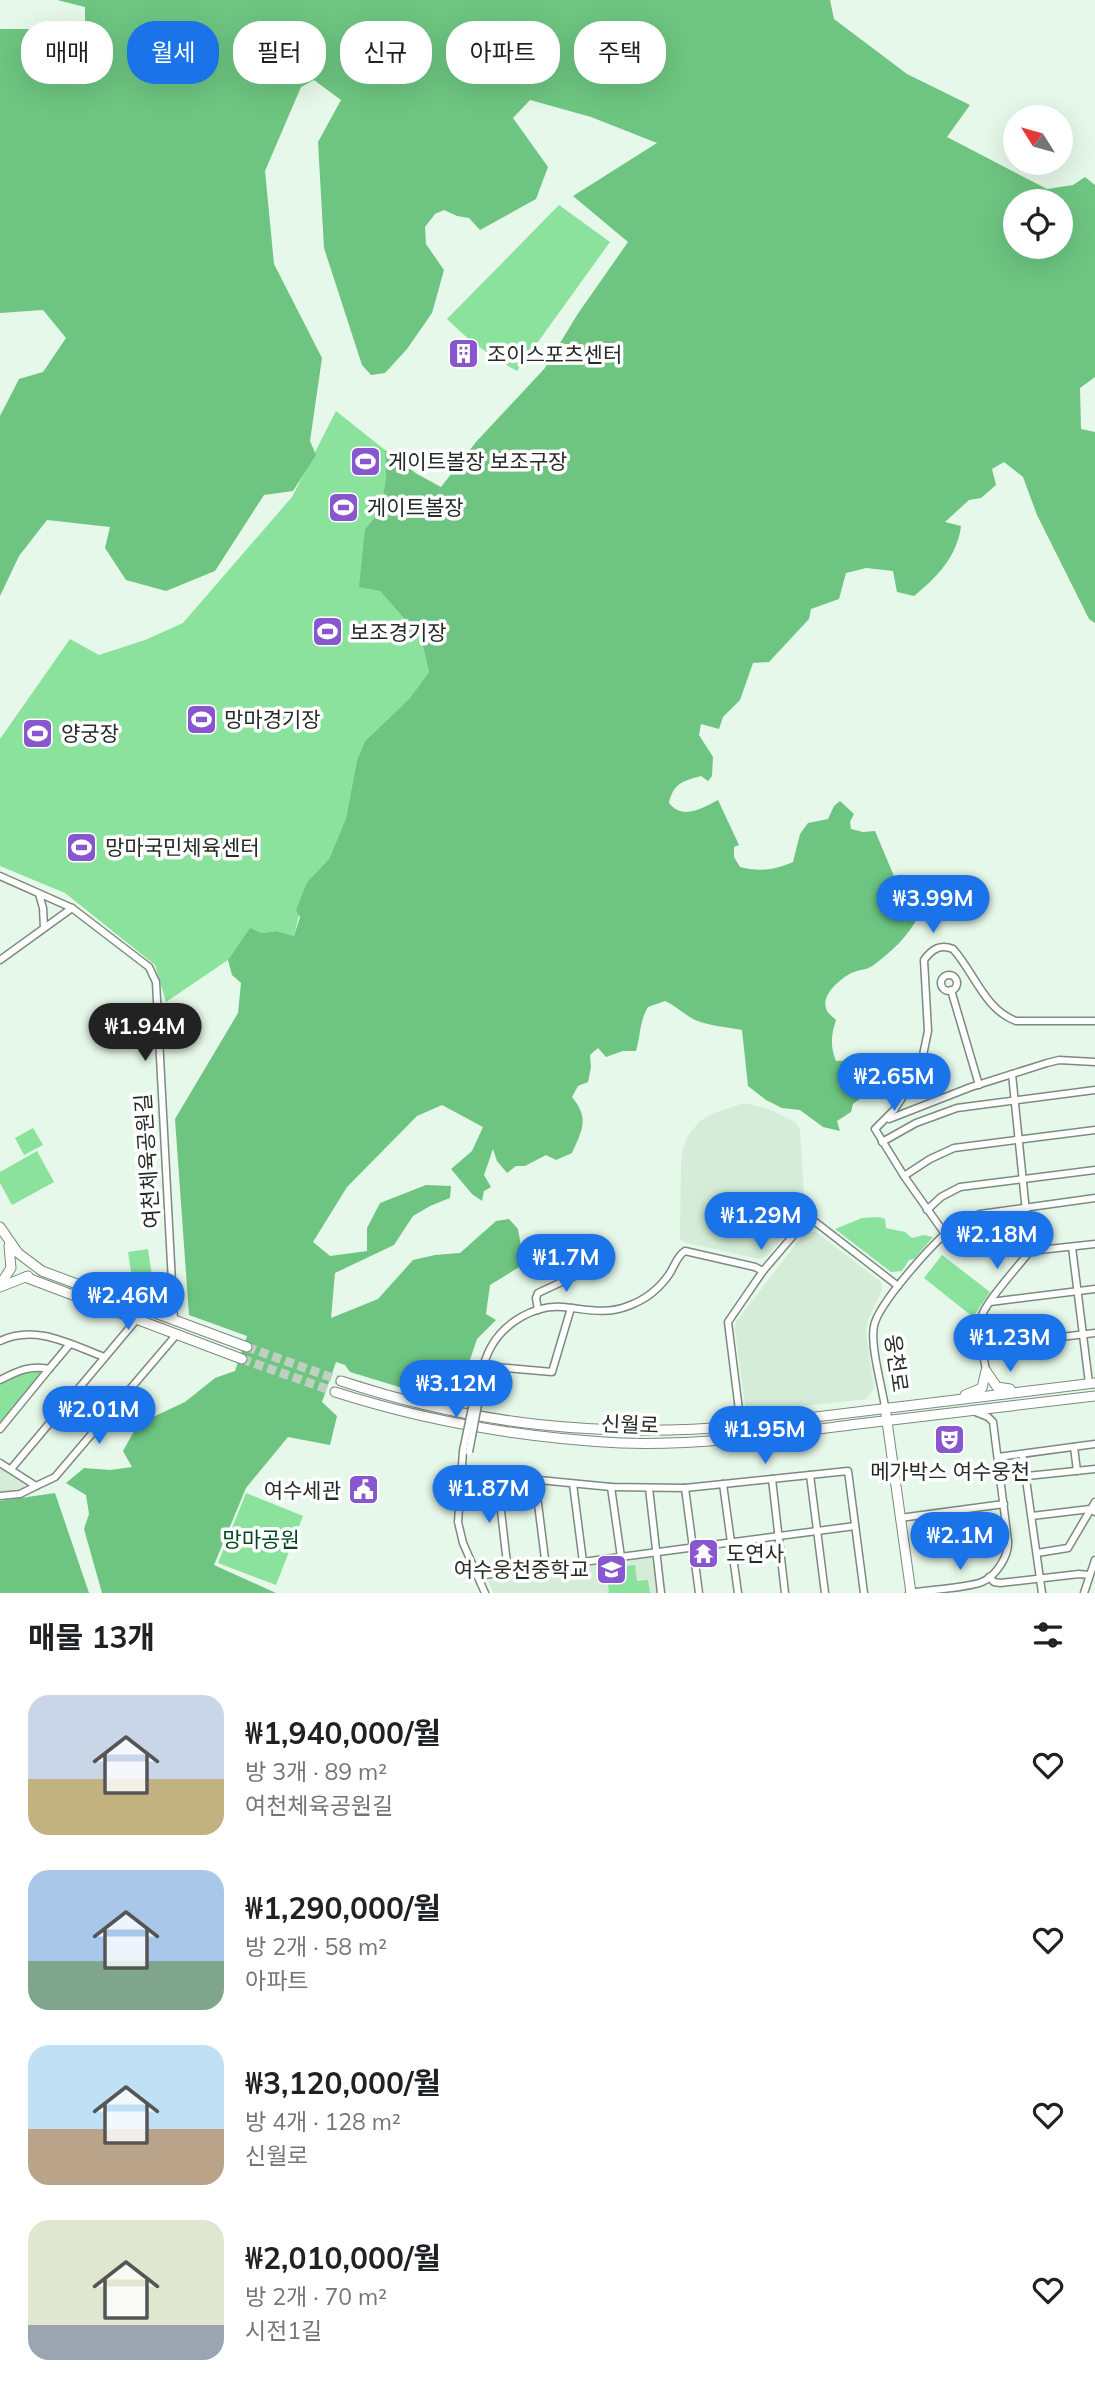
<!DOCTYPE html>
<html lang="ko">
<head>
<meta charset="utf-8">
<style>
	:root { --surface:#fff; --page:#f2f2f2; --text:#202124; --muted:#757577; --accent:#1a73e8 }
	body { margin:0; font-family:Mulish,"Noto Sans KR",sans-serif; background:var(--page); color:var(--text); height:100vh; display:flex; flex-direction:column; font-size:26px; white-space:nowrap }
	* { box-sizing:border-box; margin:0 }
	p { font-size:23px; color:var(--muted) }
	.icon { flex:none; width:38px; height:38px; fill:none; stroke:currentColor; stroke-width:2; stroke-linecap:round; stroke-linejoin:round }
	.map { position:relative; height:1593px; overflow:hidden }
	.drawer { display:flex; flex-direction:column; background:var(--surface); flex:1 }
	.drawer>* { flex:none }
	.banner { position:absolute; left:21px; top:21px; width:700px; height:63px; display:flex; gap:14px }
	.needle { width:46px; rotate:307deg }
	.buttons { position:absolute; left:1003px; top:105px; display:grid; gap:14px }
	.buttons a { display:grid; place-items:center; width:70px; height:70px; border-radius:50%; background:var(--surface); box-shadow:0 7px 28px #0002; font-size:35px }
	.price { position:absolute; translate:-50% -60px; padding:0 16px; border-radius:24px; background:var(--accent); color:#fff; font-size:23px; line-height:46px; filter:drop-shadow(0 2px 4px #0008) }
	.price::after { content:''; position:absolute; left:50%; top:42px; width:21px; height:16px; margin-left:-10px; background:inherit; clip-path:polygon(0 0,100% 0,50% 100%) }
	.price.on { background:#222; color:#fff }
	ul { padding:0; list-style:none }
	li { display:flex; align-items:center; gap:21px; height:175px; padding:0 28px }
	li span { display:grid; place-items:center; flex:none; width:196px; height:140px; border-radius:21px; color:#555 }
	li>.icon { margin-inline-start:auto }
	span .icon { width:84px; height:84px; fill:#fffc; stroke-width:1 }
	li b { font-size:30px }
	h2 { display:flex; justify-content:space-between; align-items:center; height:84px; padding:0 28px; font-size:30px }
	.pill { padding:0 24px; border-radius:28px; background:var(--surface); box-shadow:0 7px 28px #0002; font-size:24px; line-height:63px }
	.pill.on { background:var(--accent); color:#fff }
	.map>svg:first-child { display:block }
</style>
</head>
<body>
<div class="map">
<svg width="1095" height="1593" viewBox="0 0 1095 1593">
	<rect width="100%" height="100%" fill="#e6f8e9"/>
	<g fill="#d4ecd8">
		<path d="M744 1103 769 1109 795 1122 800 1130 805 1210 767 1256 759 1259 684 1242 680 1238 681 1164 683 1147 690 1133 700 1121 714 1113Z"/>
		<path d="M805 1232H816L881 1282 882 1290 868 1319 866 1332 874 1389 866 1399 753 1412 745 1405 735 1330 736 1322Z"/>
		<path d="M0 1467 25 1482 24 1488 0 1492Z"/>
		<path d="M652 1557 657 1593H494L488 1581Z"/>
	</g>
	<g fill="#8ae29d">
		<path d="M559 205 610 242 517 371C491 357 468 340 447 319Z"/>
		<path d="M336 411 385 450 386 476 381 510 365 529 380 591 421 638 429 672 409 699 365 741 357 760 346 818 329 859 307 882 294 936 276 931 262 933 250 929 228 960 166 1002 155 965 65 893 0 866V739L70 639 99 655 145 640 183 623 292 497Z"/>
		<path d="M33 1128 43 1145 24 1155 15 1138Z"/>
		<path d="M37 1151 54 1182 12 1205 0 1183V1172Z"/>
		<path d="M879 1217 885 1219 886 1228 905 1232 912 1238 924 1235 933 1237 914 1259 909 1260 902 1271 891 1272 835 1229 862 1218Z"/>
		<path d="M148 1249 154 1289 134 1292 128 1252Z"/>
		<path d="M942 1255 990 1292 973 1317 924 1278Z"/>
		<path d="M36 1370 40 1371V1375L0 1422V1384L21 1374Z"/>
		<path d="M246 1493 303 1516 276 1585 218 1563Z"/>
		<path d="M635 1565 637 1581 648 1580 650 1593H609L606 1568Z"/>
	</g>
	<g fill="#6dc581" fill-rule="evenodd">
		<path d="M57 0H830L834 19 907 74 970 105 947 137 1047 189 1073 185 1085 177 1095 185V377L1080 388 1081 429 1095 432V623L1089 619 1037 515 1023 477 1004 462 992 469 996 485 981 498 969 500 945 522 961 526C957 557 937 577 914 596L897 592 893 571 866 568 846 573 839 599 811 609 809 619 769 662 753 663 740 700 723 717 719 729 701 724 699 735 713 757 712 776 708 781 701 776C682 781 673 784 669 803 683 820 701 809 718 800L739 845 734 847V857L740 867C760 872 774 870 793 862L800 834 808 823 828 819 834 806 840 801 854 814 850 822 851 829 863 832 875 831 899 888 911 899 918 916C910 935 891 952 875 964 868 970 862 969 854 972 843 976 821 994 826 1008 827 1013 833 1017 836 1020 831 1035 830 1046 836 1061L858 1060 869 1057 876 1060V1071L868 1079 866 1094 853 1104 851 1112 837 1121 840 1131 823 1127 800 1110 782 1108 766 1100 748 1086 742 1030C726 1027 710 1026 695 1020 685 1015 676 1006 665 1001L648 1007C639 1023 641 1034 636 1051H623L606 1057 598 1048 590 1055 591 1067 588 1082 578 1086 572 1097C590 1119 582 1130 572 1153L556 1160 546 1155 525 1166H516L507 1173 497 1161 493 1149 484 1175 491 1187 484 1191 482 1201 472 1194 451 1169 472 1151 483 1127 442 1105 417 1116 347 1187 313 1242 330 1256 367 1251V1228L380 1203 426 1185 451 1186 450 1198 430 1206 413 1216 394 1245 335 1273 331 1318 378 1299 413 1260 435 1255 460 1253 496 1221 509 1219 518 1229 524 1264 490 1285 486 1314 496 1320 477 1339 455 1404 350 1372 345 1365 336 1362 322 1402 337 1416 330 1445 288 1437 246 1488 214 1565 276 1593H102L84 1529 89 1514 86 1495 66 1483 84 1468 110 1470 132 1467 123 1451 138 1424 185 1402 215 1378 235 1371 247 1336 189 1315 175 1119 238 1013 241 983 232 975 228 960 250 928 262 933 276 931 294 936 300 917 296 910 307 882 329 859 346 818 357 760 365 741 409 699 429 672 421 638 380 591 359 587 365 529 381 510 386 476 385 450 417 474 441 487 476 442 545 368 577 315 628 242 573 196 657 143 591 117 530 100 513 118 548 167 536 199 480 230 469 218 457 216 444 210 435 214 425 227 426 244 444 270 432 313 407 349 385 373 371 375 362 365 324 248 318 142 341 100 314 80 301 87 265 171 274 264 322 358 310 441 316 455 293 491 264 495 215 571 166 591 126 580 105 548 110 527 47 520 19 556 0 596V416L19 379 43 372 66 338 43 310 0 313V29H63L85 26V7ZM1015 201H1060V247H1015Z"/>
		<path d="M55 1493 89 1593H0V1501Z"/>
	</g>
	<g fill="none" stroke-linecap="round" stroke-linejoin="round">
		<g stroke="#bfcfc2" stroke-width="9" stroke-dasharray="9 4.5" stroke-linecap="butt">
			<path d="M247 1347 341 1381"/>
			<path d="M242 1359 335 1392"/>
		</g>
		<defs>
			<g id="street">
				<path d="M0 876 72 908 149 967 156 982 174 1320"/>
				<path d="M39 894 43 908 44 928"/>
				<path d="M0 960 72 908"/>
				<circle cx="949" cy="983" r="8"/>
				<path d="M951 990 979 1085"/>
				<path d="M1012 1074 1030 1251"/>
				<path d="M889 1119 971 1087 1047 1063 1059 1060 1095 1062"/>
				<path d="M882 1142 916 1123 957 1108 1095 1090"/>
				<path d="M904 1176 930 1159 954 1148 1095 1130"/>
				<path d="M927 1210 941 1197 960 1187 1095 1170"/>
				<path d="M945 1234 904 1176 875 1129 894 1110 915 1078 922 1060 928 1031 924 960C932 949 940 944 953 949 974 972 985 1010 1016 1021H1095"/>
				<path d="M1072 1247 1089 1383"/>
				<path d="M990 1302 1095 1289"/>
				<path d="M538 1310 536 1298 538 1293 583 1272"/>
				<path d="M0 1341C35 1324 70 1344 104 1357"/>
				<path d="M983 1346 1095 1333"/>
				<path d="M484 1366 552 1372 571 1308"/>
				<path d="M986 1371C984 1356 978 1337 980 1322 981 1306 1019 1266 1030 1251L1095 1244"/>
				<path d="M0 1380C18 1371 29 1365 49 1369L70 1344"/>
				<path d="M475 1393C480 1378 483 1361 491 1347 504 1323 535 1304 563 1307 585 1309 606 1315 628 1306 645 1300 660 1288 670 1273 675 1265 677 1256 685 1251L755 1267 763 1271"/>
				<path d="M885 1407C882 1387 870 1345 874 1326 878 1304 932 1244 951 1229 960 1222 969 1217 980 1214L1095 1198"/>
				<path d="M741 1426 728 1322 763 1271 809 1217 898 1286"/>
				<path d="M0 1429 49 1369"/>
				<path d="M1074 1447 1077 1471"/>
				<path d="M463 1451 458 1522 463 1543 485 1593"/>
				<path d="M998 1457 1095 1444"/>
				<path d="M1023 1458 1042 1593"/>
				<path d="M0 1463 36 1486 55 1477 177 1334"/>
				<path d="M11 1469 137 1319"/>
				<path d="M810 1475 825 1593"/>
				<path d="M1027 1476 1095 1469"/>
				<path d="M772 1479 785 1593"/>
				<path d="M535 1480 546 1567"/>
				<path d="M573 1484 583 1562"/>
				<path d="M723 1484 738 1593"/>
				<path d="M611 1487 621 1557"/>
				<path d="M649 1488 661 1593"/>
				<path d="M685 1488 699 1593"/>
				<path d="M0 1496 20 1494 36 1486"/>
				<path d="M1032 1516 1090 1509 1095 1512"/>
				<path d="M900 1518 1004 1504"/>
				<path d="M1037 1553 1068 1548 1095 1502"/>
				<path d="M508 1572 497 1476 611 1487 685 1488 848 1471 864 1593"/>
				<path d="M477 1576 855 1526"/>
				<path d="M989 1577 994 1582 1000 1583 1079 1574 1089 1575"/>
				<path d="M909 1593C926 1590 968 1588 982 1582 996 1576 1009 1556 1008 1541L993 1422 988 1417 973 1411"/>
				<path d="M1084 1593 1095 1560"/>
			</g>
			<g id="secondary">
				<path d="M0 1227 18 1253 42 1271 247 1347"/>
				<path d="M25 1277 242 1359"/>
				<path d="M0 1285 11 1268 9 1246"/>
				<path d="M0 1287 28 1276"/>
				<path d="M986 1371 997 1387 1010 1389"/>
				<path d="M341 1381C474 1425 601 1438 741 1426L1095 1383"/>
				<path d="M335 1392C429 1422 523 1438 621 1443 701 1446 780 1434 858 1424 937 1414 1016 1406 1095 1396"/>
				<path d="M965 1395 982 1388 986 1371"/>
				<path d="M885 1407 911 1593"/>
			</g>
		</defs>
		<use href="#street" stroke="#7b8b7e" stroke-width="9"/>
		<use href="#secondary" stroke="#7b8b7e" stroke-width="11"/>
		<use href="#street" stroke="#fff" stroke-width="6"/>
		<use href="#secondary" stroke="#fff" stroke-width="9"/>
		<defs>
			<g id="street-bridge">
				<path d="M463 1451 475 1393"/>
				<path d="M469 1452 480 1394"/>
			</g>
		</defs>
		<use href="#street-bridge" stroke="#7b8b7e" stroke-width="9" stroke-linecap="butt"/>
		<use href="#street-bridge" stroke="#fff" stroke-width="6"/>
	</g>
	<defs>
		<symbol id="building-square" viewBox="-11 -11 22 22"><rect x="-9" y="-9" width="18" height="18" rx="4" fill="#8856ce" stroke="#fff"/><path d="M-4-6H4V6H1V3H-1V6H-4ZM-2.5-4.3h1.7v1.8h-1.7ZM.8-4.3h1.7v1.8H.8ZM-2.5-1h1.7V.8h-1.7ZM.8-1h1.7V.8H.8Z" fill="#fff"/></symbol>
		<symbol id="stadium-square" viewBox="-11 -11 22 22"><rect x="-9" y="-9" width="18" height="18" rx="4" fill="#8856ce" stroke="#fff"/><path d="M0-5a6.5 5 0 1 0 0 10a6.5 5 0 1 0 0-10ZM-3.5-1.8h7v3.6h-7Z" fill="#fff"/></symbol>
		<symbol id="theatre-square" viewBox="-11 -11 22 22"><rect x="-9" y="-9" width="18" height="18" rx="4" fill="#8856ce" stroke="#fff"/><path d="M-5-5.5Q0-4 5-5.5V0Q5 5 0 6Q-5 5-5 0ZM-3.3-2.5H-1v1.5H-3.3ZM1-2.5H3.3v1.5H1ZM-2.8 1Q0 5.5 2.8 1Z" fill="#fff"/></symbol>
		<symbol id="civic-square" viewBox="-11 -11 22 22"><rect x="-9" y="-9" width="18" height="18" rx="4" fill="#8856ce" stroke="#fff"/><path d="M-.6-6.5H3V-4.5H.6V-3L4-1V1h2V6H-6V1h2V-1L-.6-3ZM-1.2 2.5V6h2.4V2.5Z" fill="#fff"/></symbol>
		<symbol id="temple-square" viewBox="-11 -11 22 22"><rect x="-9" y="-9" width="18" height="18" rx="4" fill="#8856ce" stroke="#fff"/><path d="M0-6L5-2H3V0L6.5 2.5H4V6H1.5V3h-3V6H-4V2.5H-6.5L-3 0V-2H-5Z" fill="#fff"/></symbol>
		<symbol id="school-square" viewBox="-11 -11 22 22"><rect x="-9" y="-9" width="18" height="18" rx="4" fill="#8856ce" stroke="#fff"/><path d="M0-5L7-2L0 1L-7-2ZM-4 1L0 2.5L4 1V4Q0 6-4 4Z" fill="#fff"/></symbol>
	</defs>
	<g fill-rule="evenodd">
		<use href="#building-square" x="446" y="336" width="35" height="35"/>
		<use href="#stadium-square" x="348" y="444" width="35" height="35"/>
		<use href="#stadium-square" x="326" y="490" width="35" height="35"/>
		<use href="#stadium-square" x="310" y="614" width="35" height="35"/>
		<use href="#stadium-square" x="184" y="702" width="35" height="35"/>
		<use href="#stadium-square" x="20" y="716" width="35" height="35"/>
		<use href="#stadium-square" x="64" y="830" width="35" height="35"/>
		<use href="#theatre-square" x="932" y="1422" width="35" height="35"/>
		<use href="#civic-square" x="346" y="1472" width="35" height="35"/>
		<use href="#temple-square" x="686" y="1536" width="35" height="35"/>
		<use href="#school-square" x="594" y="1552" width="35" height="35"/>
	</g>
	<g text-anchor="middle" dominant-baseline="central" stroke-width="7" stroke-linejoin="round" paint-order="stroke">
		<g font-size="21" fill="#252b26" stroke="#fff" text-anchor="start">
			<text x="487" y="354">조이스포츠센터</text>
			<text x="388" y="461">게이트볼장 보조구장</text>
			<text x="367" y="507">게이트볼장</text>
			<text x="350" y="632">보조경기장</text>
			<text x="224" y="719">망마경기장</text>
			<text x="61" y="733">양궁장</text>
			<text x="105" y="847">망마국민체육센터</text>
			<text x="950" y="1471" text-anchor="middle">메가박스 여수웅천</text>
			<text x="341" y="1490" text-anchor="end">여수세관</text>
			<text x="726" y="1553">도연사</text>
			<text x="589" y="1569" text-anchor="end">여수웅천중학교</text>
		</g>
		<g font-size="21" fill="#252b26" stroke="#fff">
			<text transform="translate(147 1161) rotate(-94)">여천체육공원길</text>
			<text transform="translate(897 1363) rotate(82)">웅천로</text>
			<text transform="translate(630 1424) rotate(2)">신월로</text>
		</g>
		<g font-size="21" fill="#00471c" stroke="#fff">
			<text x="261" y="1539">망마공원</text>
		</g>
	</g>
</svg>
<div class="buttons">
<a><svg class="needle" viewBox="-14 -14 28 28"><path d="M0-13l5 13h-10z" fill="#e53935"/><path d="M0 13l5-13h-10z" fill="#757577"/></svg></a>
<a><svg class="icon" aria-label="locate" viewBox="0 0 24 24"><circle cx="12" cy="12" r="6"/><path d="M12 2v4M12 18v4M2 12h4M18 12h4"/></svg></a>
</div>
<b class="price" style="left:933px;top:935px">₩3.99M</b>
<b class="price on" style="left:145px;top:1063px">₩1.94M</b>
<b class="price" style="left:894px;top:1113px">₩2.65M</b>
<b class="price" style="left:761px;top:1252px">₩1.29M</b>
<b class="price" style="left:997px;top:1271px">₩2.18M</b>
<b class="price" style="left:566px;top:1294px">₩1.7M</b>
<b class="price" style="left:128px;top:1332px">₩2.46M</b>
<b class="price" style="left:1010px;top:1374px">₩1.23M</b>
<b class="price" style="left:456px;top:1420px">₩3.12M</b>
<b class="price" style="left:99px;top:1446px">₩2.01M</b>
<b class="price" style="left:765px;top:1466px">₩1.95M</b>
<b class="price" style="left:489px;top:1525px">₩1.87M</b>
<b class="price" style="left:960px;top:1572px">₩2.1M</b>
<div class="banner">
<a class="pill">매매</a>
<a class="pill on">월세</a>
<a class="pill">필터</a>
<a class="pill">신규</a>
<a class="pill">아파트</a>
<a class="pill">주택</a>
</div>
</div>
<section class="drawer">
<h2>매물 13개<svg class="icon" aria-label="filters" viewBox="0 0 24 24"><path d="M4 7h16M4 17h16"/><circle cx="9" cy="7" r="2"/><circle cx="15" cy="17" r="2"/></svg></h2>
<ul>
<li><span style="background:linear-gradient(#c9d6e8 60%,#c2b280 0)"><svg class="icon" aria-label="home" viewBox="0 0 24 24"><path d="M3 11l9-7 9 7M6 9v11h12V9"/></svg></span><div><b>₩1,940,000/월</b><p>방 3개 · 89 m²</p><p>여천체육공원길</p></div><svg class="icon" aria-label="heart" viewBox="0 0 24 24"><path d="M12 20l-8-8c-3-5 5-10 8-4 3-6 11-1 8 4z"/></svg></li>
<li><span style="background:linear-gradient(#a9c7e8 65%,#7fa58c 0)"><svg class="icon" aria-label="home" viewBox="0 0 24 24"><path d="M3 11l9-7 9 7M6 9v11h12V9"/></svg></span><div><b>₩1,290,000/월</b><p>방 2개 · 58 m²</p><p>아파트</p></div><svg class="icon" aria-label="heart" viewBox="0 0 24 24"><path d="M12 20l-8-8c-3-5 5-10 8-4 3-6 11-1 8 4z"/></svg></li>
<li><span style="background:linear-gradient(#bfe0f5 60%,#b9a48a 0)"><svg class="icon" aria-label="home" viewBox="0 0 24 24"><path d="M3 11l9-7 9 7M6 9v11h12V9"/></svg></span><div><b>₩3,120,000/월</b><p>방 4개 · 128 m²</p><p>신월로</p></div><svg class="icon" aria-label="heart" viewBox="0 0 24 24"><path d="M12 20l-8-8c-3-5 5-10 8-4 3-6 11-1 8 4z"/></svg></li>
<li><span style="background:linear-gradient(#dfe7d0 75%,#9aa5b1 0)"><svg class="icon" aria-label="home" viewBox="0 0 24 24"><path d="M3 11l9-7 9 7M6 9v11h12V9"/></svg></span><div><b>₩2,010,000/월</b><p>방 2개 · 70 m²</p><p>시전1길</p></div><svg class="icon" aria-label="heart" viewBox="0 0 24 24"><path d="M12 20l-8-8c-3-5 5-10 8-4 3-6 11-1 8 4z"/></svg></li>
</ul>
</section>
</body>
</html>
